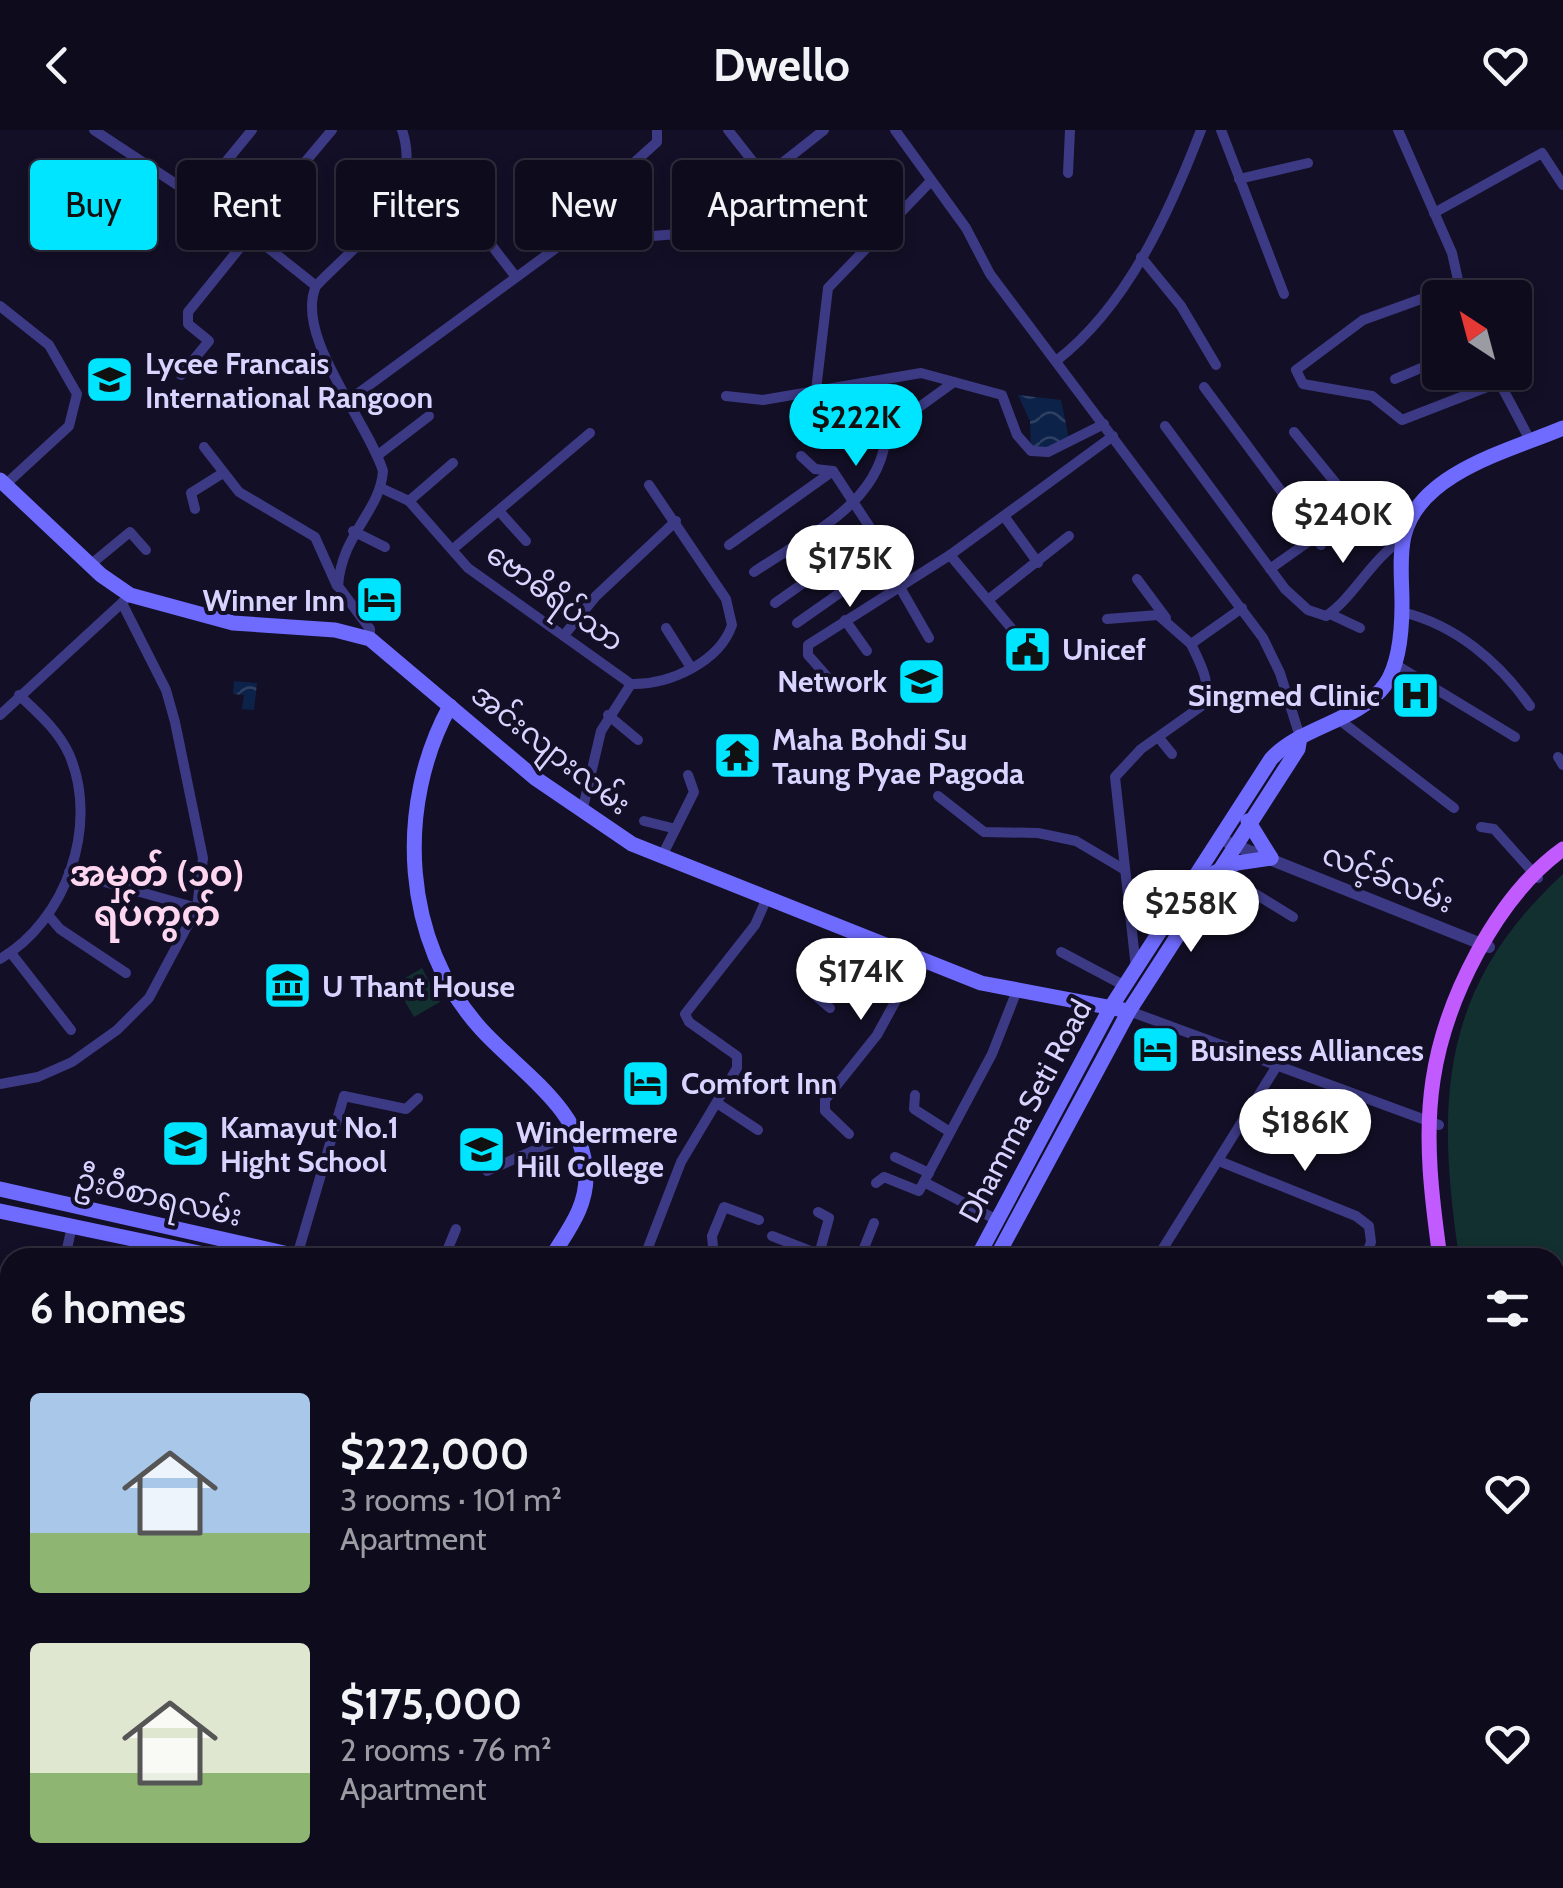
<!DOCTYPE html>
<html lang="en">
<head>
<meta charset="utf-8">
<style>
	:root { --surface:#0e0b1c; --page:#1c1929; --text:#f1f3f6; --muted:#9b9ba3; --line:#2e2b3b; --accent:#00e5ff }
	body { margin:0; font-family:Cabin,"Noto Sans Myanmar",sans-serif; background:var(--page); color:var(--text); height:100vh; display:flex; flex-direction:column; font-size:38px; white-space:nowrap }
	* { box-sizing:border-box; margin:0 }
	p { font-size:32px; color:var(--muted) }
	.icon { flex:none; width:55px; height:55px; fill:none; stroke:currentColor; stroke-width:2; stroke-linecap:round; stroke-linejoin:round }
	.map { position:relative; flex:1; overflow:hidden }
	.drawer { position:absolute; left:0px; top:1118px; width:1565px; height:642px; display:flex; flex-direction:column; background:var(--surface); border-radius:30px 30px 0 0; box-shadow:0 5px 15px #0003,0 0 0 2px var(--line) }
	.drawer>* { flex:none }
	.hud { position:absolute; left:30px; top:30px; width:1000px; height:90px; display:flex; gap:20px }
	.needle { width:65px; rotate:324deg }
	.controls { position:absolute; left:1422px; top:150px; display:grid; gap:20px }
	.controls a { display:grid; place-items:center; width:110px; height:110px; border-radius:10px; background:var(--surface); box-shadow:0 5px 15px #0003,0 0 0 2px var(--line); font-size:50px }
	.price { position:absolute; translate:-50% -85px; padding:0 22px; border-radius:35px; background:#fff; color:#222; font-size:32px; line-height:65px; filter:drop-shadow(0 2px 5px #0008) }
	.price::after { content:''; position:absolute; left:50%; top:60px; width:30px; height:22px; margin-left:-15px; background:inherit; clip-path:polygon(0 0,100% 0,50% 100%) }
	.price.selected { background:var(--accent); color:#111 }
	ul { padding:0; list-style:none }
	li { display:flex; align-items:center; gap:30px; height:250px; padding:0 30px }
	li span { display:grid; place-items:center; flex:none; width:280px; height:200px; border-radius:10px; color:#555 }
	li>.icon { margin-inline-start:auto }
	span .icon { width:120px; height:120px; fill:#fffc; stroke-width:1 }
	li b { font-size:42px }
	h2 { display:flex; justify-content:space-between; align-items:center; height:120px; padding:0 30px; font-size:42px }
	.pill { padding:0 35px; border-radius:10px; background:var(--surface); box-shadow:0 5px 15px #0003,0 0 0 2px var(--line); font-size:35px; line-height:90px }
	.pill.selected { background:var(--accent); color:#111 }
	header { display:flex; justify-content:space-between; align-items:center; height:130px; padding:0 30px; background:var(--surface); font-size:45px; font-weight:700 }
	.map>svg:first-child { display:block }
</style>
</head>
<body>
<header><svg class="icon" aria-label="back" viewBox="0 0 24 24"><path d="M15 5l-7 7 7 7"/></svg>Dwello<svg class="icon" aria-label="heart" viewBox="0 0 24 24"><path d="M12 20l-8-8c-3-5 5-10 8-4 3-6 11-1 8 4z"/></svg></header>
<div class="map">
<svg width="1563" height="1758" viewBox="0 0 1563 1758">
	<defs>
		<pattern id="water-waves" width="16" height="10" patternUnits="userSpaceOnUse" patternTransform="scale(2.5)"><rect width="16" height="10" fill="#0c2248"/><path d="M0 5q4-4 8 0t8 0" fill="none" stroke="#2f4163"/></pattern>
	</defs>
	<rect width="100%" height="100%" fill="#130f26"/>
	<g fill="#12302f">
		<path d="M1563 744V1184L1555 1186V1128L1459 1127C1436 971 1439 858 1563 744Z"/>
		<path d="M422 838 440 872 414 887 395 854Z"/>
		<path d="M1563 1203V1590L1555 1586V1207Z"/>
		<path d="M1555 1630 1563 1635V1758H791L793 1750H1555Z"/>
	</g>
	<g fill="url(#water-waves)">
		<path d="M1018 265 1061 270 1069 309 1049 318 1031 317 1030 291Z"/>
		<path d="M234 551 257 553 254 580 242 579 244 565 233 564Z"/>
		<path d="M1555 1343 1563 1345V1472L1555 1470Z"/>
	</g>
	<g fill="none" stroke-linecap="round" stroke-linejoin="round">
		<g stroke="#3d3a85" stroke-width="10">
			<path d="M94 0 247 101 316 156"/>
			<path d="M728 0 765 47"/>
			<path d="M895 0 966 98 990 144 1263 508 1280 543 1300 607"/>
			<path d="M1221 0 1284 164"/>
			<path d="M1398 0 1452 123 1462 168"/>
			<path d="M1068 43 1070 0"/>
			<path d="M1239 49 1308 33"/>
			<path d="M404 51 419 64 438 95"/>
			<path d="M197 67 252 0"/>
			<path d="M557 71 565 112"/>
			<path d="M1434 83 1542 23 1563 55"/>
			<path d="M475 94 516 147"/>
			<path d="M247 101 332 0"/>
			<path d="M632 104 627 39 657 12V0"/>
			<path d="M1141 127 1181 176 1216 235"/>
			<path d="M1460 155 1363 190 1296 240 1303 254 1372 266 1402 290 1500 252"/>
			<path d="M0 176 49 215 77 264 69 296 6 354"/>
			<path d="M1056 231C1127 177 1170 81 1201 0"/>
			<path d="M1494 242 1531 312"/>
			<path d="M181 245 209 211 188 194V182L251 104"/>
			<path d="M1395 249 1440 230"/>
			<path d="M1204 257 1321 415"/>
			<path d="M816 260 828 158 930 52"/>
			<path d="M726 266 763 270 921 243 1002 265 1017 305 1031 321 1048 322 1104 294"/>
			<path d="M349 270 563 113 678 104 701 97 824 0"/>
			<path d="M1165 296 1285 459 1308 480 1326 486C1354 467 1369 432 1403 408"/>
			<path d="M204 317 239 362 315 407 337 456"/>
			<path d="M378 325 429 286"/>
			<path d="M801 326 815 339 833 341 871 399 872 404 862 412 894 447 929 508"/>
			<path d="M381 358 409 371 468 438 631 554C668 555 719 533 732 495L726 469 649 355"/>
			<path d="M409 371 453 333"/>
			<path d="M195 379 191 363 223 343"/>
			<path d="M499 381 526 411"/>
			<path d="M1004 386 1038 433"/>
			<path d="M353 401 385 417"/>
			<path d="M729 415 833 341"/>
			<path d="M453 419 590 303"/>
			<path d="M950 425 1017 505"/>
			<path d="M90 435 130 402 146 420"/>
			<path d="M1270 439 1315 407 1328 383 1347 367 1294 302"/>
			<path d="M754 442C806 406 884 373 886 301L954 252"/>
			<path d="M1137 449 1166 488"/>
			<path d="M988 470 1069 406"/>
			<path d="M775 473 862 412"/>
			<path d="M1402 482C1456 495 1499 532 1530 576"/>
			<path d="M1330 484 1360 498"/>
			<path d="M1107 489 1158 485 1191 514 1242 478"/>
			<path d="M845 490 867 521"/>
			<path d="M797 493 881 434"/>
			<path d="M666 498 690 536"/>
			<path d="M565 504 596 466 676 391"/>
			<path d="M370 509V499L338 456C342 403 380 382 383 341 367 290 294 206 316 156 357 113 425 67 402 0"/>
			<path d="M1393 533 1515 607"/>
			<path d="M838 559 808 525V515L950 425 1113 306"/>
			<path d="M0 585 124 471"/>
			<path d="M608 585 638 610"/>
			<path d="M1337 588 1454 678"/>
			<path d="M1159 608 1172 624"/>
			<path d="M1558 627 1563 635"/>
			<path d="M938 666 984 702 1038 703 1076 711 1125 740"/>
			<path d="M582 682 601 601 631 554"/>
			<path d="M644 691 672 698"/>
			<path d="M1481 697 1494 699 1538 748"/>
			<path d="M661 728 694 662 688 645"/>
			<path d="M1218 741 1293 787"/>
			<path d="M69 742 197 778"/>
			<path d="M48 785 60 799 126 843"/>
			<path d="M1061 822 1125 856"/>
			<path d="M11 823 71 900"/>
			<path d="M842 826 850 839 881 856 889 852 903 823"/>
			<path d="M0 829C66 791 100 695 69 624 58 600 38 583 19 565"/>
			<path d="M1136 838 1115 647 1141 619 1203 575C1213 555 1200 533 1191 514"/>
			<path d="M830 878 817 867 818 860 858 803"/>
			<path d="M1129 881 1439 995"/>
			<path d="M0 954 38 947 72 932 117 900 149 868 197 778 203 728 175 592 166 560 122 473"/>
			<path d="M915 965 914 979 950 1002"/>
			<path d="M717 973 758 1000"/>
			<path d="M849 1004 825 981V970L877 905 918 830"/>
			<path d="M895 1027 929 1043"/>
			<path d="M1219 1031 1356 1086 1369 1096 1371 1112 1365 1128"/>
			<path d="M487 1041 574 1003"/>
			<path d="M924 1052 997 1090"/>
			<path d="M876 1053 884 1047 919 1061 992 924 1016 863"/>
			<path d="M818 1082 829 1088 818 1128"/>
			<path d="M772 1106 818 1124"/>
			<path d="M297 1126 344 966 406 979 418 968"/>
			<path d="M65 1128 72 1096"/>
			<path d="M444 1128 456 1099"/>
			<path d="M644 1128 681 1032 737 938V926L689 892 685 884 755 795 767 768"/>
			<path d="M714 1128 712 1106 724 1077 759 1090"/>
			<path d="M860 1128 874 1093"/>
			<path d="M1157 1128 1278 934"/>
			<path d="M0 1191 10 1193"/>
			<path d="M0 1366 10 1353"/>
			<path d="M579 1750 588 1758"/>
			<path d="M671 1750 682 1758"/>
		</g>
		<path stroke="#3d3a85" stroke-width="12" d="M1227 712 1489 817"/>
		<g stroke="#6f6bff" stroke-width="15">
			<path d="M0 350 101 445 130 465 233 493 335 500 370 509 535 648 632 714 981 853 1129 881"/>
			<path d="M450 576C395 676 402 812 481 899 520 942 583 979 586 1044 587 1078 567 1101 551 1128"/>
			<path d="M1248 691 1271 728"/>
			<path d="M1214 743 1237 733 1271 728"/>
			<path d="M0 1059 306 1128"/>
			<path d="M0 1081 223 1128"/>
			<path d="M977 1128 1111 877 1271 629C1301 596 1358 592 1385 555 1399 535 1402 499 1402 474 1402 452 1399 426 1404 406 1419 342 1512 320 1563 298"/>
			<path d="M996 1128 1129 881 1298 619 1300 607"/>
			<path d="M1555 1203 1563 1200"/>
			<path d="M774 1758 777 1750"/>
		</g>
		<g stroke="#c25bff" stroke-width="15">
			<path d="M1440 1128C1432 1070 1424 1009 1433 950 1445 870 1496 767 1563 719"/>
			<path d="M1555 1593 1563 1598"/>
			<path d="M1555 1616 1563 1621"/>
			<path d="M362 1750 372 1758"/>
			<path d="M475 1758 486 1750"/>
			<path d="M498 1758 509 1750"/>
		</g>
		<g stroke="#e055d1" stroke-width="18">
			<path d="M0 1468 10 1476"/>
			<path d="M349 1750 358 1758"/>
		</g>
	</g>
	<defs>
		<symbol id="school-square" viewBox="-11 -11 22 22"><rect x="-9" y="-9" width="18" height="18" rx="4" fill="#00e5ff" stroke="#130f26"/><path d="M0-5L7-2L0 1L-7-2ZM-4 1L0 2.5L4 1V4Q0 6-4 4Z" fill="#111"/></symbol>
		<symbol id="hotel-square" viewBox="-11 -11 22 22"><rect x="-9" y="-9" width="18" height="18" rx="4" fill="#00e5ff" stroke="#130f26"/><path d="M-6-4.5h1.5V1H6V5H4.5V3h-9V5H-6ZM-4 0a1.8 1.8 0 1 1 3.6 0ZM.5 0V-2.5h3Q6-2.5 6 0Z" fill="#111"/></symbol>
		<symbol id="civic-square" viewBox="-11 -11 22 22"><rect x="-9" y="-9" width="18" height="18" rx="4" fill="#00e5ff" stroke="#130f26"/><path d="M-.6-6.5H3V-4.5H.6V-3L4-1V1h2V6H-6V1h2V-1L-.6-3ZM-1.2 2.5V6h2.4V2.5Z" fill="#111"/></symbol>
		<symbol id="hospital-square" viewBox="-11 -11 22 22"><rect x="-9" y="-9" width="18" height="18" rx="4" fill="#00e5ff" stroke="#130f26"/><path d="M-5-5h3v3.5h4V-5h3V5h-3V1.5h-4V5h-3Z" fill="#111"/></symbol>
		<symbol id="temple-square" viewBox="-11 -11 22 22"><rect x="-9" y="-9" width="18" height="18" rx="4" fill="#00e5ff" stroke="#130f26"/><path d="M0-6L5-2H3V0L6.5 2.5H4V6H1.5V3h-3V6H-4V2.5H-6.5L-3 0V-2H-5Z" fill="#111"/></symbol>
		<symbol id="museum-square" viewBox="-11 -11 22 22"><rect x="-9" y="-9" width="18" height="18" rx="4" fill="#00e5ff" stroke="#130f26"/><path d="M0-6L6-3V-2H-6V-3ZM-5-1h2V3h-2ZM-1-1h2V3h-2ZM3-1h2V3H3ZM-6 4H6V6H-6Z" fill="#111"/></symbol>
		<symbol id="university-square" viewBox="-11 -11 22 22"><rect x="-9" y="-9" width="18" height="18" rx="4" fill="#00e5ff" stroke="#130f26"/><path d="M0-5L7-2L0 1L-7-2ZM-4 1L0 2.5L4 1V4Q0 6-4 4Z" fill="#111"/></symbol>
	</defs>
	<g fill-rule="evenodd">
		<use href="#school-square" x="82" y="222" width="55" height="55"/>
		<use href="#hotel-square" x="352" y="442" width="55" height="55"/>
		<use href="#civic-square" x="1000" y="492" width="55" height="55"/>
		<use href="#school-square" x="894" y="524" width="55" height="55"/>
		<use href="#hospital-square" x="1388" y="538" width="55" height="55"/>
		<use href="#temple-square" x="710" y="598" width="55" height="55"/>
		<use href="#museum-square" x="260" y="828" width="55" height="55"/>
		<use href="#hotel-square" x="1128" y="892" width="55" height="55"/>
		<use href="#hotel-square" x="618" y="926" width="55" height="55"/>
		<use href="#school-square" x="158" y="986" width="55" height="55"/>
		<use href="#university-square" x="454" y="992" width="55" height="55"/>
	</g>
	<g text-anchor="middle" dominant-baseline="central" stroke-width="8" stroke-linejoin="round" paint-order="stroke">
		<g font-size="30" font-weight="bold" fill="#d9d4ff" stroke="#130f26" text-anchor="start">
			<text x="145" y="233">Lycee Francais<tspan x="145" dy="34">International Rangoon</tspan></text>
			<text x="345" y="470" text-anchor="end">Winner Inn</text>
			<text x="1062" y="519">Unicef</text>
			<text x="887" y="551" text-anchor="end">Network</text>
			<text x="1380" y="565" text-anchor="end">Singmed Clinic</text>
			<text x="772" y="609">Maha Bohdi Su<tspan x="772" dy="34">Taung Pyae Pagoda</tspan></text>
			<text x="322" y="856">U Thant House</text>
			<text x="1190" y="920">Business Alliances</text>
			<text x="681" y="953">Comfort Inn</text>
			<text x="220" y="997">Kamayut No.1<tspan x="220" dy="34">Hight School</tspan></text>
			<text x="516" y="1002">Windermere<tspan x="516" dy="34">Hill College</tspan></text>
		</g>
		<g font-size="30" fill="#d9d4ff" stroke="#130f26">
			<text transform="translate(555 467) rotate(36)">ဗောဓိရိပ်သာ</text>
			<text transform="translate(551 619) rotate(38)">အင်းလျားလမ်း</text>
			<text transform="translate(1388 748) rotate(22)">လင့်ခ်လမ်း</text>
			<text transform="translate(1025 981) rotate(-62)">Dhamma Seti Road</text>
			<text transform="translate(159 1067) rotate(13)">ဦးဝီစာရလမ်း</text>
		</g>
		<g font-size="35" font-weight="bold" fill="#ffd6f0" stroke="#130f26">
			<text x="157" y="743">အမှတ် (၁၀)<tspan x="157" dy="40">ရပ်ကွက်</tspan></text>
		</g>
	</g>
</svg>
<div class="controls">
<a><svg class="needle" viewBox="-14 -14 28 28"><path d="M0-13l5 13h-10z" fill="#e53935"/><path d="M0 13l5-13h-10z" fill="#9b9ba3"/></svg></a>
</div>
<b class="price selected" style="left:856px;top:339px">$222K</b>
<b class="price" style="left:1343px;top:436px">$240K</b>
<b class="price" style="left:850px;top:480px">$175K</b>
<b class="price" style="left:1191px;top:825px">$258K</b>
<b class="price" style="left:861px;top:893px">$174K</b>
<b class="price" style="left:1305px;top:1044px">$186K</b>
<div class="hud">
<a class="pill selected">Buy</a>
<a class="pill">Rent</a>
<a class="pill">Filters</a>
<a class="pill">New</a>
<a class="pill">Apartment</a>
</div>
<section class="drawer">
<h2>6 homes<svg class="icon" aria-label="filters" viewBox="0 0 24 24"><path d="M4 7h16M4 17h16"/><circle cx="9" cy="7" r="2"/><circle cx="15" cy="17" r="2"/></svg></h2>
<ul>
<li><span style="background:linear-gradient(#a9c7e8 70%,#8fb573 0)"><svg class="icon" aria-label="home" viewBox="0 0 24 24"><path d="M3 11l9-7 9 7M6 9v11h12V9"/></svg></span><div><b>$222,000</b><p>3 rooms · 101 m²</p><p>Apartment</p></div><svg class="icon" aria-label="heart" viewBox="0 0 24 24"><path d="M12 20l-8-8c-3-5 5-10 8-4 3-6 11-1 8 4z"/></svg></li>
<li><span style="background:linear-gradient(#dfe7d0 65%,#8fb573 0)"><svg class="icon" aria-label="home" viewBox="0 0 24 24"><path d="M3 11l9-7 9 7M6 9v11h12V9"/></svg></span><div><b>$175,000</b><p>2 rooms · 76 m²</p><p>Apartment</p></div><svg class="icon" aria-label="heart" viewBox="0 0 24 24"><path d="M12 20l-8-8c-3-5 5-10 8-4 3-6 11-1 8 4z"/></svg></li>
</ul>
</section>
</div>
</body>
</html>
